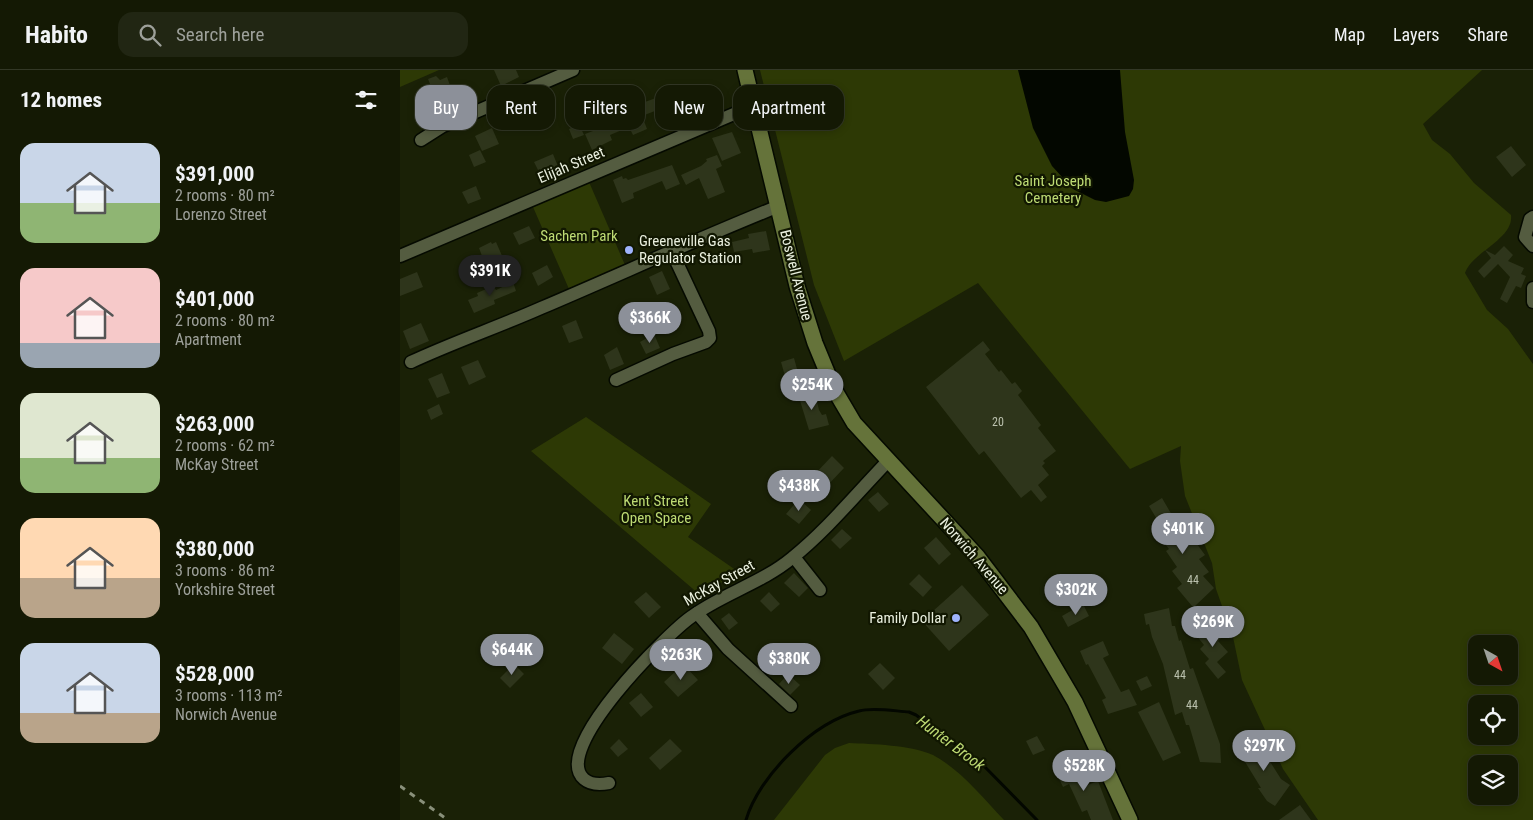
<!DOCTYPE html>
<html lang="en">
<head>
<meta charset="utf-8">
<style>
	:root { --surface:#141904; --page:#212613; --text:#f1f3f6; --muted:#9da09a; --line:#333826; --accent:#8c9099 }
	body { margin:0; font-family:"Roboto Condensed",sans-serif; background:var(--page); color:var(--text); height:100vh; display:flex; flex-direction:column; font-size:19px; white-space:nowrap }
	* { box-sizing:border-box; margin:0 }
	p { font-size:16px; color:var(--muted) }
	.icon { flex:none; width:28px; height:28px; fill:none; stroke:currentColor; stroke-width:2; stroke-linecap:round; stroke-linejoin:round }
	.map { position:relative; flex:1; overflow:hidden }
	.drawer { display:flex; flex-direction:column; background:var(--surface); width:400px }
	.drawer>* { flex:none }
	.top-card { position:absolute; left:15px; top:15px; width:475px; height:45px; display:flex; gap:10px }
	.needle { width:32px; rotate:140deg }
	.controls { position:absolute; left:1068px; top:565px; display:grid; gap:10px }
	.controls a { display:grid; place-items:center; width:50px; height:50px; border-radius:10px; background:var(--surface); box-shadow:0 2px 8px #0003,0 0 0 1px var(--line); font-size:25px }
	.price { position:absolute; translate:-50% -42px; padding:0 11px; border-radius:18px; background:var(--accent); color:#fff; font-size:16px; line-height:32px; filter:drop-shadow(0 1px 2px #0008) }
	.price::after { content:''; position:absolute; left:50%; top:30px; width:15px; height:11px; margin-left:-8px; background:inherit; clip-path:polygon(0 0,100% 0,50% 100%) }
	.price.current { background:#222; color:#fff }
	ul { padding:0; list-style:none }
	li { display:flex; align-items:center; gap:15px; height:125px; padding:0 20px }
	li span { display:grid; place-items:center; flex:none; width:140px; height:100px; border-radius:15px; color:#555 }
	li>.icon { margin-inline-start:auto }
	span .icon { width:60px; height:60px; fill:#fffc; stroke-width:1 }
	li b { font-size:21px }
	h2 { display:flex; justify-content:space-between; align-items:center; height:60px; padding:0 20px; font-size:21px }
	.chip { padding:0 18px; border-radius:15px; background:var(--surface); box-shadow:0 2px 8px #0003,0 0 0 1px var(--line); font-size:18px; line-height:45px }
	.chip.current { background:var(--accent); color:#fff }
	header { display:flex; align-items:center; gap:30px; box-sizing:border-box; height:70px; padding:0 25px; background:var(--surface); border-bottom:1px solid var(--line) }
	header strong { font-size:24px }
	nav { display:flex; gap:28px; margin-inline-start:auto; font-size:18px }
	.search { width:350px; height:45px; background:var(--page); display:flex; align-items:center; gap:12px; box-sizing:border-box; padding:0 18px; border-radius:15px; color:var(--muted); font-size:19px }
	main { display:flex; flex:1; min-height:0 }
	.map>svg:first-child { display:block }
</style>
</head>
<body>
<header>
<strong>Habito</strong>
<div class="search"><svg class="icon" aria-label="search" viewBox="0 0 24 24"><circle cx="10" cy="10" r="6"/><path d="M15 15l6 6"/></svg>Search here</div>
<nav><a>Map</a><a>Layers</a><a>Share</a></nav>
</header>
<main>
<section class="drawer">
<h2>12 homes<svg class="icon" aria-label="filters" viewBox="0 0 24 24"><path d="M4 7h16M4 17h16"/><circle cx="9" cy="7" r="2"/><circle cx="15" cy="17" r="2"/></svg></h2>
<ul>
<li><span style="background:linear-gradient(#c9d6e8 60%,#8fb573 0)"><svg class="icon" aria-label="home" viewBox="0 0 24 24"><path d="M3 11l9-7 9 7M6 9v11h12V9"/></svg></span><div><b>$391,000</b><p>2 rooms · 80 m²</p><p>Lorenzo Street</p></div></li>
<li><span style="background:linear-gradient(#f6c9c9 75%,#9aa5b1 0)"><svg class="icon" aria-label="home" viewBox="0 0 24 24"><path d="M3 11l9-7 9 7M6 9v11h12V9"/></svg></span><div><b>$401,000</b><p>2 rooms · 80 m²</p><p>Apartment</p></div></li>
<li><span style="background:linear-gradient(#dfe7d0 65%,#8fb573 0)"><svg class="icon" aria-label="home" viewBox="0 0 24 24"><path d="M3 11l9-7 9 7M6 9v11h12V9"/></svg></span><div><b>$263,000</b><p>2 rooms · 62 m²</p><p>McKay Street</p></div></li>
<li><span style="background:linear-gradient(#ffd9b3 60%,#b9a48a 0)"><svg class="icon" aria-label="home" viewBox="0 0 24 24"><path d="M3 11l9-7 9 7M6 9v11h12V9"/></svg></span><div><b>$380,000</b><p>3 rooms · 86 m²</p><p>Yorkshire Street</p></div></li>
<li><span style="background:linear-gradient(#c9d6e8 70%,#b9a48a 0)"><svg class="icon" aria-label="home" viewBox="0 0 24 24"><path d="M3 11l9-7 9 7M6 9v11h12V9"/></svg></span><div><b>$528,000</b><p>3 rooms · 113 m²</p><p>Norwich Avenue</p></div></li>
</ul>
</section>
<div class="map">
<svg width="1133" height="750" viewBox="0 0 1133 750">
	<rect width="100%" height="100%" fill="#1a2106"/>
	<g fill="#2d3905" fill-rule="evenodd">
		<path d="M0 0H39L0 17Z"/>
		<path d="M360 0H1082L1023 54 1032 70 1050 84 1074 113 1111 145C1114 169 1072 182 1065 203L1087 240 1108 259 1133 294V750H918L883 699 842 610 833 567 816 519 812 493 785 426 780 391 781 376 730 399 578 213 444 291 414 215ZM1076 574H1109V606H1076ZM1076 634H1109V666H1076ZM1076 694H1109V726H1076Z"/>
		<path d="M189 112 225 195 169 219 133 137Z"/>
		<path d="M186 347 311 434 288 467 340 503 299 524 131 381Z"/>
		<path d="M449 673C472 674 511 675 533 685 561 700 582 727 604 750H374L425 685 435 678Z"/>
	</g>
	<path fill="#030700" d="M618 0H720L725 62 734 110 733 119 729 126 706 132 695 130 673 119 652 96 633 58Z"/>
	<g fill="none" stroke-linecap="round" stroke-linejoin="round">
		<path stroke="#030700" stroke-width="3" d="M346 750C359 706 413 652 459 641 473 637 494 641 509 642L516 645 582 694 637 750"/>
	</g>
	<g fill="#2e351b">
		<path d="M94 0H116L119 7 101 16Z"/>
		<path d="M36 6 40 10 47 7 52 21 28 30 22 17 30 14 28 9Z"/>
		<path d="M282 25 288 41 270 49 264 32Z"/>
		<path d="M256 28 260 39 242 46 247 59 233 65 229 57 210 65 212 70 192 80 185 64 214 53 216 48 227 43 225 39Z"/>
		<path d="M179 54 184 65 173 69 169 59Z"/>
		<path d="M92 58 99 74 82 81 75 66Z"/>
		<path d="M332 62 341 83 322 91 312 68Z"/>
		<path d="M1111 76 1126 95 1112 107 1096 87Z"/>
		<path d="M80 80 86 92 74 97 69 85Z"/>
		<path d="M153 84 161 104 151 108 145 99 141 101 140 99 138 100 134 92Z"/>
		<path d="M317 85 322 96 316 99 325 122 308 129 299 108 286 115 281 105 301 96 307 91 306 89Z"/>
		<path d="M272 95 280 114 266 120 262 111 233 123 234 128 222 133 213 110 222 106 223 109 226 108 228 110Z"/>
		<path d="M76 116 81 129 68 134 62 122Z"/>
		<path d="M129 156 135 168 119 175 113 163Z"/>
		<path d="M366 161 370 180 353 183 352 179 334 182 332 172 349 168 348 164Z"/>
		<path d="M91 172 92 174 96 172 103 188 78 199 74 190 82 186 79 178Z"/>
		<path d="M1104 176 1113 185 1108 191 1124 198 1121 204 1126 206 1121 218 1116 216 1107 233 1100 229 1110 207 1098 194 1084 208 1078 201 1091 188 1085 180 1095 185Z"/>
		<path d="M147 195 153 207 138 216 132 203Z"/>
		<path d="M262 201 270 219 257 225 249 207Z"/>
		<path d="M17 202 23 217 0 226V209Z"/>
		<path d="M113 212 116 221 94 230 95 234 74 243 68 230 78 226 77 223 93 216 96 220Z"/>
		<path d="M176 250 183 268 169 273 162 256Z"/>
		<path d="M21 253 29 271 10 279 3 261Z"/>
		<path d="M254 264 260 278 246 284 240 272Z"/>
		<path d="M583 271 590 280 585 284 599 302 601 300 612 314 615 312 622 321 618 325 641 355 638 358 656 381 643 391 645 393 642 396 649 405 638 415 647 427 641 432 631 420 621 428 584 381 579 385 526 317Z"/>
		<path d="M217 277 224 294 210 300 204 285Z"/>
		<path d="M394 288 400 310 387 313 381 292Z"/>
		<path d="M78 290 86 307 69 315 61 297Z"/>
		<path d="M42 303 50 323 37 328 28 309Z"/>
		<path d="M414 319 419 340 422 345 426 344 429 355 409 360 398 324Z"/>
		<path d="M39 334 43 344 31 350 27 340Z"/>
		<path d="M432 386 444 398 426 417 414 405Z"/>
		<path d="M478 422 489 434 479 442 468 430Z"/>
		<path d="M762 428 776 452 778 449 796 469 794 470 805 485 799 489 809 502 803 506 814 518 795 536H792L777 518 782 514 772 501 777 497 766 481 769 479 759 466 764 461 749 436Z"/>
		<path d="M399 429 411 440 399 454 386 444Z"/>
		<path d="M442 459 452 468 440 479 431 470Z"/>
		<path d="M536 467 551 484 539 495 524 478Z"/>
		<path d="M394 503 408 518 399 527 384 513Z"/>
		<path d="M519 504 532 517 523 527 509 514Z"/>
		<path d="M562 515 589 545 549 581 522 551Z"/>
		<path d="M246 522 261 537 249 548 234 532Z"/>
		<path d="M369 522 380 534 371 542 360 531Z"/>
		<path d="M683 534 689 546 668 557 662 546Z"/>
		<path d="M769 538 772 556H775L779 571 781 570 790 599 793 598 820 674 821 693 800 692 789 655H786L782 642 775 645 763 594 752 567 749 554 746 555 744 544Z"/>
		<path d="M329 543 338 553 329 560 321 549Z"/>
		<path d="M812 551 824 565 818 571 828 582 817 592 826 602 818 609 805 593 809 589 800 579 804 575 796 565Z"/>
		<path d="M214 563 234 579 222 594 202 578Z"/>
		<path d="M703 571 709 585 703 588 721 622 729 619 737 635 708 644 702 630 706 628 688 594 686 595 680 581Z"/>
		<path d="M402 574 412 584 395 601 386 592Z"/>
		<path d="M480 593 495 608 483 620 468 604Z"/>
		<path d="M114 594 124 604 110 618 100 608Z"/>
		<path d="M285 596 298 610 278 627 264 612 276 601 278 603Z"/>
		<path d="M388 604 400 615 390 625 379 614Z"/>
		<path d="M747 606 752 616 741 621 736 611Z"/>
		<path d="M241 623 253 637 241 647 229 633Z"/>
		<path d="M759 632 781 683 763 691 738 642Z"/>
		<path d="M637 666 645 680 633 685 626 671Z"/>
		<path d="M858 667 872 688 869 690 881 709 890 715 875 736 867 731 858 718H861L839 682Z"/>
		<path d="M219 669 228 679 218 687 210 678Z"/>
		<path d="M270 669 282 681 260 700 249 688Z"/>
		<path d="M672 689 685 716 698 711 713 750H691L687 740 682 742 669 714 663 717 654 698Z"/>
		<path d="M900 735 911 750H879Z"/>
	</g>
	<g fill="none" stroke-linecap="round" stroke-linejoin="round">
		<defs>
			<g id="street">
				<path d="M21 70 43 56 173 0"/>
				<path d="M1133 147 1130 149 1125 167 1133 176"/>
				<path d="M0 186 355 35"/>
				<path d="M1133 218V232"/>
				<path d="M11 292C54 272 98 257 141 238 221 204 299 168 379 136"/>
				<path d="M216 310 273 284 306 272 310 268 309 261 271 180"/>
				<path d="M394 487 420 520"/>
				<path d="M297 543 328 579 391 636"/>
				<path d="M209 713C199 715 191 715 184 709 150 680 267 564 291 547 322 524 362 513 392 488 427 460 457 423 488 391"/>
			</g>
			<path id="secondary" d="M345 0 397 216 415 273 434 319 454 353 577 486 631 557 675 632 730 750"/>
		</defs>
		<use href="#street" stroke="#050a00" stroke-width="15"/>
		<use href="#secondary" stroke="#050a00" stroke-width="18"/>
		<use href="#street" stroke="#545c40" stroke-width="12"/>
		<use href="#secondary" stroke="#65733a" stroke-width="15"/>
		<path stroke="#89907a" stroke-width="3" stroke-dasharray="6 6" stroke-linecap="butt" d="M0 716 48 750"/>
	</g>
	<g fill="#9fb3fd" stroke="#111701" stroke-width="2">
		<circle cx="229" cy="180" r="5"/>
		<circle cx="556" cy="548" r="5"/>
	</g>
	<g text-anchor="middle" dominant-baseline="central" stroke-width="4.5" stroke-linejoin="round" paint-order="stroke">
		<g font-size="12" fill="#bbc1ae">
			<text x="598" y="352">20</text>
			<text x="793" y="510">44</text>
			<text x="780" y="605">44</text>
			<text x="792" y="635">44</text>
		</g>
		<g font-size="15" fill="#eaf0df" stroke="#111701">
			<text transform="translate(171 95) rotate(-23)">Elijah Street</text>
			<text transform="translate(396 205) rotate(76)">Boswell Avenue</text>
			<text transform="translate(574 486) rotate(49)">Norwich Avenue</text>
			<text transform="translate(319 513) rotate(-29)">McKay Street</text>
		</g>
		<g font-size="15" fill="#bedb74" stroke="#111701">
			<text x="653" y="111">Saint Joseph<tspan x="653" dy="17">Cemetery</tspan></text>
			<text x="179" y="166">Sachem Park</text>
			<text x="256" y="431">Kent Street<tspan x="256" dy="17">Open Space</tspan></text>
		</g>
		<g font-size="15" fill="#eaf0df" stroke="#111701" text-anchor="start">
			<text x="239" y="171">Greeneville Gas<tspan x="239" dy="17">Regulator Station</tspan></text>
			<text x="546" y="548" text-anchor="end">Family Dollar</text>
		</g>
		<g font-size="16" font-style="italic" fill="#bcd872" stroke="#111701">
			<text transform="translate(551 673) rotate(37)">Hunter Brook</text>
		</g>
	</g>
</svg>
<div class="controls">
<a><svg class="needle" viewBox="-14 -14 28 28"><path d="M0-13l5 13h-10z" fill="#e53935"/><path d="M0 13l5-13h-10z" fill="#9da09a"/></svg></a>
<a><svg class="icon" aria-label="locate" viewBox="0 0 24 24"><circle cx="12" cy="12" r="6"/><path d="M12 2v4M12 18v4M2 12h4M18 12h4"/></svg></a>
<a><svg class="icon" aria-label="layers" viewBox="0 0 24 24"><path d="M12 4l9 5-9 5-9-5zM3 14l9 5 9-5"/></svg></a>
</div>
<b class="price current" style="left:90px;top:227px">$391K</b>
<b class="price" style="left:250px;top:274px">$366K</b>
<b class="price" style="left:412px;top:341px">$254K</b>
<b class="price" style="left:399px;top:442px">$438K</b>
<b class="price" style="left:783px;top:485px">$401K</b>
<b class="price" style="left:676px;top:546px">$302K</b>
<b class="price" style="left:813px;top:578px">$269K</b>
<b class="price" style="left:112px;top:606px">$644K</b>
<b class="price" style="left:281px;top:611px">$263K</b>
<b class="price" style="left:389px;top:615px">$380K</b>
<b class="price" style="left:864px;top:702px">$297K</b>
<b class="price" style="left:684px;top:722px">$528K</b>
<div class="top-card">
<a class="chip current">Buy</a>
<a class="chip">Rent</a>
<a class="chip">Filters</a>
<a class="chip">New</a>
<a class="chip">Apartment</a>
</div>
</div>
</main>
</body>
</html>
